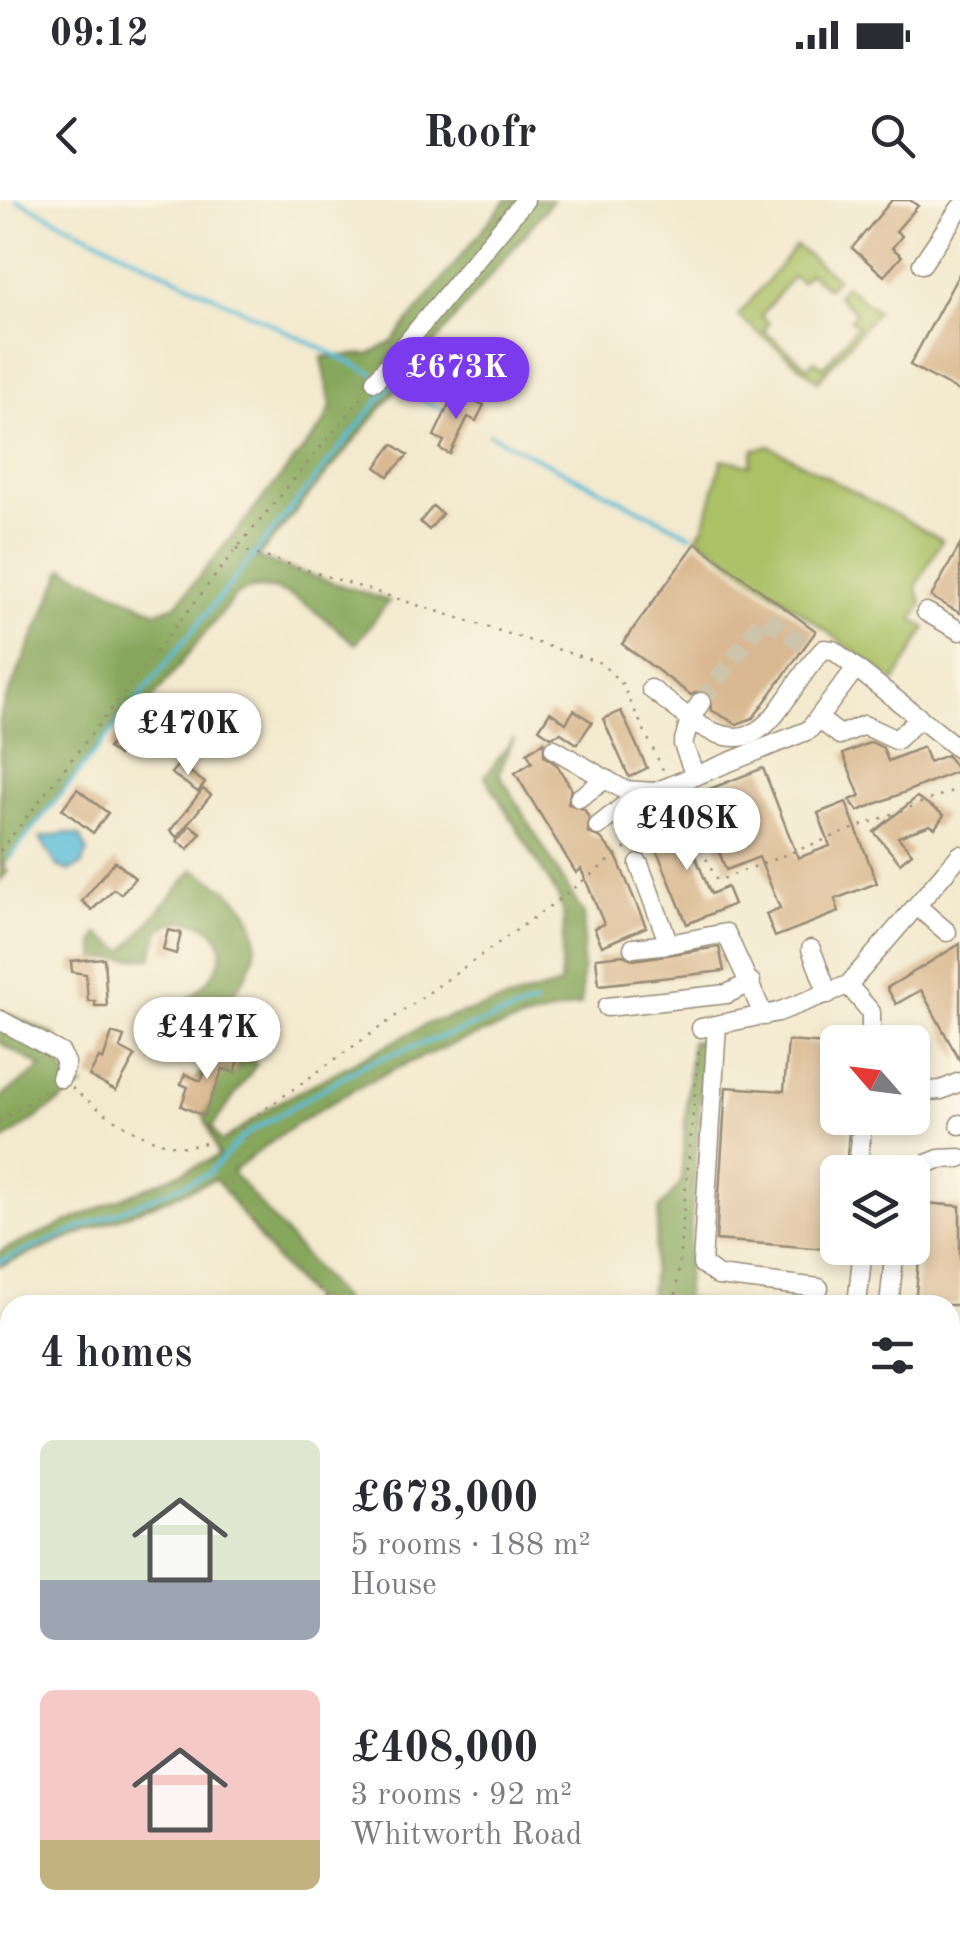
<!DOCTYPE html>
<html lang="en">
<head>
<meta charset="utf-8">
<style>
	:root { --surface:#fff; --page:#f2f2f3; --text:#2b2b33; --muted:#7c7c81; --accent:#7c3aed }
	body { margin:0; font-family:"Old Standard TT",serif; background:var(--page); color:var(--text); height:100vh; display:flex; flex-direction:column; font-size:38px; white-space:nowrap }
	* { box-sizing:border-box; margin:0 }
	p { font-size:32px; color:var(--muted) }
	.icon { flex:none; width:55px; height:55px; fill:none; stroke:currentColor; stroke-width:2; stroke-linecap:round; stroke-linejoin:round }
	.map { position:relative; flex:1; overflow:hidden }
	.side { position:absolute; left:0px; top:1095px; width:960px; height:642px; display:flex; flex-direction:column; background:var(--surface); border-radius:30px 30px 0 0; box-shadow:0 5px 15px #0003 }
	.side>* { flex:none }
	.needle { width:65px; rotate:298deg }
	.tools { position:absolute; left:820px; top:825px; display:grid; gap:20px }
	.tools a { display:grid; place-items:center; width:110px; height:110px; border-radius:15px; background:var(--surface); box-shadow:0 5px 15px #0003; font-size:50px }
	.price { position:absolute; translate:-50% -85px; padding:0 22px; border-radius:35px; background:#fff; color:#222; font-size:32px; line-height:65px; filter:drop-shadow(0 2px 5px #0008) }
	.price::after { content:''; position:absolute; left:50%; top:60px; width:30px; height:22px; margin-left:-15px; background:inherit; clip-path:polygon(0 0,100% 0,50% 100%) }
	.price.current { background:var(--accent); color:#fff }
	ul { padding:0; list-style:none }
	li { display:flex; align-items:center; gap:30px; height:250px; padding:0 40px }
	li span { display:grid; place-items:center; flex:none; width:280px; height:200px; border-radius:15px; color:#555 }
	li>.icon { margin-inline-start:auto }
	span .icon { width:120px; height:120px; fill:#fffc; stroke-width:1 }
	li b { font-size:42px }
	h2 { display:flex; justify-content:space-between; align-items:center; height:120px; padding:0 40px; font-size:42px }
	.status { display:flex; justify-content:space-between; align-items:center; height:70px; padding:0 50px; background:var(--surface); direction:ltr }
	.status svg { height:28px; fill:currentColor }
	header { display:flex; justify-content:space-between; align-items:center; height:130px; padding:0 40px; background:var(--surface); font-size:45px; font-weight:700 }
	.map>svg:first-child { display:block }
</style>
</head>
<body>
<div class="status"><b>09:12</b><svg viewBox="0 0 49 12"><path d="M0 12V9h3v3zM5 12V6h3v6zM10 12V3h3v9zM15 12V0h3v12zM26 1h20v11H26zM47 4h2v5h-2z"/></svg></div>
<header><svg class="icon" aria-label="back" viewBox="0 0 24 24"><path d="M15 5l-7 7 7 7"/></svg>Roofr<svg class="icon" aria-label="search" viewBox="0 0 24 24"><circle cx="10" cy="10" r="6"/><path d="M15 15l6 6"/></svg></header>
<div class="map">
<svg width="960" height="1736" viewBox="0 0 960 1736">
	<rect width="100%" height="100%" fill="#fcf5e5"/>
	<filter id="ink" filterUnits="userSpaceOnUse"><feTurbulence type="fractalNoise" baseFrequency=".01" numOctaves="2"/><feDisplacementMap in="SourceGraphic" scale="20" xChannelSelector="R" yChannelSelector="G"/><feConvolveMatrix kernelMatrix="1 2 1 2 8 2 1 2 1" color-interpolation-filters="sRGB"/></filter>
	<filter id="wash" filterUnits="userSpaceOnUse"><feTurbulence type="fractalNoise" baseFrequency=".0048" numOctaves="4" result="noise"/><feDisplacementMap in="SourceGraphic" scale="40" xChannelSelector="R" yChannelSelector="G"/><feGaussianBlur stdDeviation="2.25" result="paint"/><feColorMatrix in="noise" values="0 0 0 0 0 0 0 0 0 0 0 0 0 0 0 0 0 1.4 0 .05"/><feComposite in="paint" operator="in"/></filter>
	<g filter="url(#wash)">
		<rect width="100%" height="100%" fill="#f3e9ce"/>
		<g fill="#aac166" stroke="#727642" stroke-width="2.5">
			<path d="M796 46 837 78 828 88 809 73 801 82 793 76 761 116 769 123 764 131 808 167 814 160 824 167 857 126 850 120 856 112 837 96 845 85 877 111 818 181 738 116Z"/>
			<path d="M770 246 942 340 916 387 922 404 913 420 926 428 895 481 697 336 704 327 722 259 750 265 754 249Z"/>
			<path d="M950 1164 960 1166V1736H740L729 1728H950Z"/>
		</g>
		<g fill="#87a75b" stroke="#61683c" stroke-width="2.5">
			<path d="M506 0H553L257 358 389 401 356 444C323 420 278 369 236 395L133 523 123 517 2 666 8 671 0 681V513L64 368 157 412 176 405 323 225 331 207 322 157 370 154 393 141Z"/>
			<path d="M514 538 499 573 584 715 581 805C456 834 331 889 232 972L347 1105H317L274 1058 216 979 0 1066V1051L219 956 204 916 216 887 196 879 207 865 235 873 241 855 257 864 212 927 221 943 272 906 429 823 560 785 564 718 558 696 485 576Z"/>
			<path d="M194 669C211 680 232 691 244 707 282 758 221 815 179 835L181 806C195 793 217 777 221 756 226 725 185 712 163 728 156 734 154 749 151 758L96 759 94 744 98 734 125 751Z"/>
			<path d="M0 810 57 836 50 852 66 874 83 886 0 943V898L42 867 0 843Z"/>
			<path d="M691 841 705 842 685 1098 723 1105H649L659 1009 681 983Z"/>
			<path d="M455 1728H559L561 1736H459Z"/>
			<path d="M679 1728H729L740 1736H690Z"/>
		</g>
		<path fill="#5bbdd9" stroke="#4b747c" stroke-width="2.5" d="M66 633 80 636 88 652 81 666 69 671 57 666 40 638Z"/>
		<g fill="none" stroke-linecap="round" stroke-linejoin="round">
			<g stroke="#5bbdd9" stroke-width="4">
				<path d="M17 0 374 174"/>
				<path d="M397 187 447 212"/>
				<path d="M489 234 691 335"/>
				<path d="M10 657 392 184 389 182"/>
				<path d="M0 1062 208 974 245 935 365 864 535 804"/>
				<path d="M0 1193 10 1199"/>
				<path d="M528 1728 539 1736"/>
			</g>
		</g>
		<g id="blocks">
			<g fill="#dab992">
				<path d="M892 0H910L918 6 896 31 902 36 892 48 902 56 884 76 852 48Z"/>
				<path d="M960 72V192L910 165Z"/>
				<path d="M468 198 484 205 476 221 468 217 450 254 440 249 444 241 434 236 451 200 464 206Z"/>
				<path d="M393 244 408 255 388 276 376 267Z"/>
				<path d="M433 306 442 314 429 330 420 322Z"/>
				<path d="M696 343 816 431 753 518 737 524 711 510 709 492 701 490 691 495 622 444Z"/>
				<path d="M960 345V413L931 397Z"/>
				<path d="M574 510 592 522 577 544 561 533 551 537 539 529 550 512 566 523Z"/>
				<path d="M621 511 647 568 629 577 603 519Z"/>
				<path d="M124 526 135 534 118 556 108 548Z"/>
				<path d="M544 542V556L557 565 571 588 568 604 584 609 589 618 588 633 601 638 617 658 646 727 602 746 594 728 604 724 581 669 576 673 515 573 532 562 527 553Z"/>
				<path d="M871 542 883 548 888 561 923 547 929 562 947 555 958 571 858 611 850 600 860 596 843 554Z"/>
				<path d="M179 564 205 583 198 592 171 573Z"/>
				<path d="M763 568 798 658 830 646 818 613 846 602 877 683 835 699 839 712 775 737 766 714 780 708 759 657 726 670 697 594Z"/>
				<path d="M77 589 108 613 93 633 62 609Z"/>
				<path d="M203 589 211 595 177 637 170 631Z"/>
				<path d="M917 597 944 615 935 628 930 625 898 637 912 653 900 663 874 632Z"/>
				<path d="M678 615 711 694 727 687 734 704 687 724 650 634Z"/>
				<path d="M190 625 201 633 188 649 177 641Z"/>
				<path d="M115 661 135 678 121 694 114 689 92 710 82 701Z"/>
				<path d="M168 730 181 733 176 754 163 750Z"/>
				<path d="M960 744V861L921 790 896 804 887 788Z"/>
				<path d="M719 747 724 771 599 785 596 758 623 755 634 760Z"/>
				<path d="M104 758 107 806H95V801H88L86 774 72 772 71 761Z"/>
				<path d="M112 833 124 837 120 848 135 856 116 891 89 876 99 858 103 860Z"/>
				<path d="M788 841 838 845 834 896 838 918H850L847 957 851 972H838V1050L716 1040 726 887 784 891Z"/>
				<path d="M219 850 240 856 235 873 223 869 204 916 181 906 188 887 181 884 185 874 201 881 210 857 216 859Z"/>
				<path d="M924 1003 960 1006V1105H915Z"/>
			</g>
		</g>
	</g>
	<g filter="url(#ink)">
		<use href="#blocks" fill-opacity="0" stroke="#978a76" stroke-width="2.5"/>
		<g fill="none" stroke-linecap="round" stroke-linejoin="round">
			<path stroke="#cec3ab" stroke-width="18" stroke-dasharray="18 9" stroke-linecap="butt" d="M701 502 764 417 806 446"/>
			<defs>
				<g id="minor">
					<path d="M922 64 960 8"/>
					<path d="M375 181 525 0"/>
					<path d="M926 412 960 431"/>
					<path d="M651 489 690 519 701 502"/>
					<path d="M820 520 840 535 864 525 896 540 920 518"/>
					<path d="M554 549 624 590 655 592 809 530 856 468 960 550"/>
					<path d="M695 576 683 544 690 519C768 573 779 493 824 449L833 450 856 468"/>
					<path d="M579 598 606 579"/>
					<path d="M598 626 640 593"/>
					<path d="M639 664 669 744 726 733 764 816"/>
					<path d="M918 707 947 732"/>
					<path d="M633 748 669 744"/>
					<path d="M811 749 828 794"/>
					<path d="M848 785 871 812V842"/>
					<path d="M607 807 727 794 751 782"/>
					<path d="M0 820 61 853 66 863 61 878"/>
					<path d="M717 825 702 1064 718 1076 819 1088"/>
					<path d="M701 828 778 812 848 785 960 655"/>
					<path d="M912 892 941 890 960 882"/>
					<path d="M863 918 859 958 864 972"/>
					<path d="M960 925V924"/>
					<path d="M906 972 939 959 960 958"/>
					<path d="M857 1105 863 1048"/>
					<path d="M889 1105 895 1048"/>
				</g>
			</defs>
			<use href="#minor" stroke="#978a76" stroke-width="21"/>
			<g stroke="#978a76" stroke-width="2.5" stroke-dasharray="2.5 8" stroke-linecap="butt">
				<path d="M237 348 601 463 622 484 664 572"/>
				<path d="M679 602 717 681 960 588"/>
				<path d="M0 651 237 348 365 194"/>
				<path d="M72 888C101 912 152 950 191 946 210 944 226 933 243 925L546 709 680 607"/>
				<path d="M0 922 51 887"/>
				<path d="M243 927 246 944 227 973C240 1018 303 1070 335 1105"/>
				<path d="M675 1105 699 848"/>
				<path d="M0 1202 10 1208"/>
				<path d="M490 1728 491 1736"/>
				<path d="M462 1736 467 1728"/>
			</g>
			<use href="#minor" stroke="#fff" stroke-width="18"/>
		</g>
	</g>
</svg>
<div class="tools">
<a><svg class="needle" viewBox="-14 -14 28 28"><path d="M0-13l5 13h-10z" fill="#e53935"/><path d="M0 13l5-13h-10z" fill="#7c7c81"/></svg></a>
<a><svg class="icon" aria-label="layers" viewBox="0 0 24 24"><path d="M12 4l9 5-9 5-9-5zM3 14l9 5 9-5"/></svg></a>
</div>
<b class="price current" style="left:456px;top:222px">£673K</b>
<b class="price" style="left:188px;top:578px">£470K</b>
<b class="price" style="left:687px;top:673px">£408K</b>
<b class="price" style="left:207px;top:882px">£447K</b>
<section class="side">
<h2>4 homes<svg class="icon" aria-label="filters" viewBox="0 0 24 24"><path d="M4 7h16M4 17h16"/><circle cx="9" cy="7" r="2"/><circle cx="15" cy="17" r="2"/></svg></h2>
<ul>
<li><span style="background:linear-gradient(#dfe7d0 70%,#9aa5b1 0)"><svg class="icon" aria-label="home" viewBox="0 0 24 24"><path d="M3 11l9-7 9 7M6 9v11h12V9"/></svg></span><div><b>£673,000</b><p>5 rooms · 188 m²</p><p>House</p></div></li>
<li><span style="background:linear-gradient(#f6c9c9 75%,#c2b280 0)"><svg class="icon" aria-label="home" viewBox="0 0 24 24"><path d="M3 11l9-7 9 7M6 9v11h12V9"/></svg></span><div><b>£408,000</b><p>3 rooms · 92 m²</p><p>Whitworth Road</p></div></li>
</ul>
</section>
</div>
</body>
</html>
